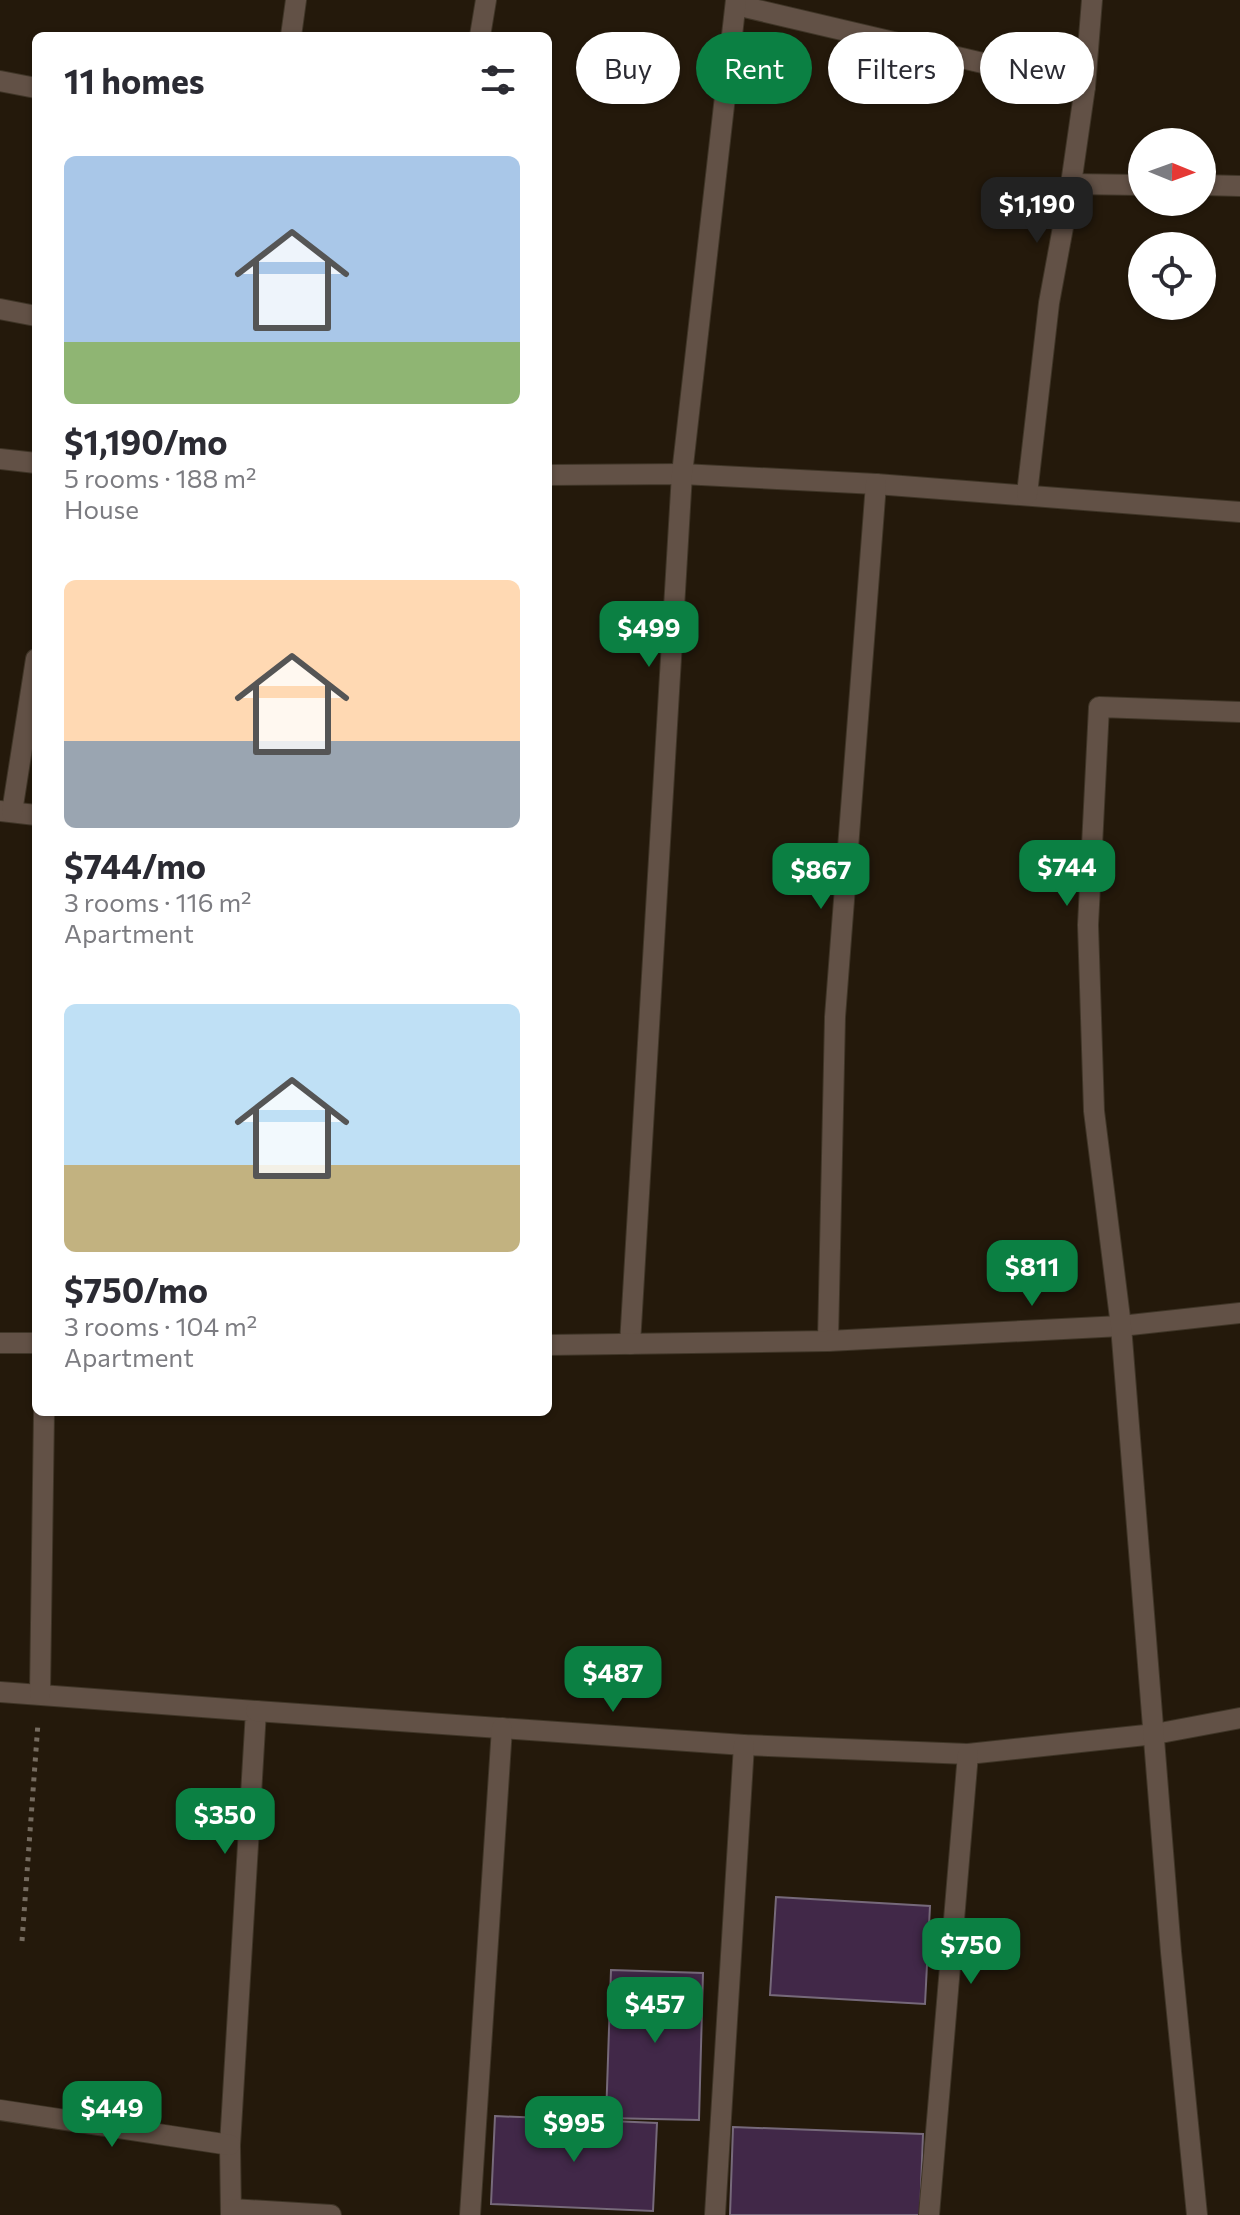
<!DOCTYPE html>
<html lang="en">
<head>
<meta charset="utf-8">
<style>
	:root { --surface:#fff; --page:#f7f7f7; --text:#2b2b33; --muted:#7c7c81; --accent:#0b8043 }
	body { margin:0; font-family:Commissioner,sans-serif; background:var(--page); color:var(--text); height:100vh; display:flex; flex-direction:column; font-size:30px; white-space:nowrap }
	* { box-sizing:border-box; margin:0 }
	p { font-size:26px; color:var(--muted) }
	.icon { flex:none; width:44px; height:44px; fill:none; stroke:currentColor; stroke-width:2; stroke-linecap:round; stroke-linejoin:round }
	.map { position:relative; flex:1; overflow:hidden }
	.sheet { position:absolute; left:32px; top:32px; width:520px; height:1384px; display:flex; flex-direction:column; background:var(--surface); border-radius:12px; box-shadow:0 2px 6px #0004 }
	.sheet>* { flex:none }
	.hud { position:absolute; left:576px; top:32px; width:544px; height:72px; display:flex; gap:16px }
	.needle { width:52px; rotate:91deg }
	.buttons { position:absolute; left:1128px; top:128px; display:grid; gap:16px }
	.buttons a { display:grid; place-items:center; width:88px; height:88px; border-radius:50%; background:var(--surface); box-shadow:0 2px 6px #0004; font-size:40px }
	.price { position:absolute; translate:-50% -68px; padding:0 18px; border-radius:16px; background:var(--accent); color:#fff; font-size:26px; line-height:52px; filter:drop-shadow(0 2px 4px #0008) }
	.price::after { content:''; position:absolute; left:50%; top:48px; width:24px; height:18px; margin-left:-12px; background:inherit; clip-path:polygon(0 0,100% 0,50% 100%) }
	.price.selected { background:#222; color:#fff }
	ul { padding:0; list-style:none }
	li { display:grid; align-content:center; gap:16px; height:424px; padding:0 32px }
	li span { display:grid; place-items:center; height:248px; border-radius:12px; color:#555 }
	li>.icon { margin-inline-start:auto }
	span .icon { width:144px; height:144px; fill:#fffc; stroke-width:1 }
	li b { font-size:34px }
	h2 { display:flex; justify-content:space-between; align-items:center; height:96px; padding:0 32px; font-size:34px }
	.tag { padding:0 28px; border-radius:36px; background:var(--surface); box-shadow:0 2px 6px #0004; font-size:28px; line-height:72px }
	.tag.selected { background:var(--accent); color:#fff }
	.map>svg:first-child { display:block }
</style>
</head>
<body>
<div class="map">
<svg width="1240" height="2215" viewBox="0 0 1240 2215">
	<rect width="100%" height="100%" fill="#24190b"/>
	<g fill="#412848" stroke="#76697a" stroke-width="2">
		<path d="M776 1897 930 1906 925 2004 770 1995Z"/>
		<path d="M611 1970 703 1973 699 2120 606 2118Z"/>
		<path d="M495 2116 657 2123 653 2211 491 2204Z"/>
		<path d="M733 2127 923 2134 920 2215H730Z"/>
	</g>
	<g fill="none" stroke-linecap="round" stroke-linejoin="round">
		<defs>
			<g id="minor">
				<path d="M736 5 1085 87"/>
				<path d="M291 36 296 0"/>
				<path d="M480 36 486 0"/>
				<path d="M0 81 36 88"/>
				<path d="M1071 184 1142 185"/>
				<path d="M1202 185 1240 186"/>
				<path d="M0 309 36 316"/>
				<path d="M0 459 36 463"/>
				<path d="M548 475 682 474 876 484 1240 512"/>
				<path d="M1027 494 1049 303 1071 184 1085 87 1092 0"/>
				<path d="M0 811 36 815"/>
				<path d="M12 812 36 659"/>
				<path d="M828 1341 835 1017 876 484"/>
				<path d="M0 1343H36"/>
				<path d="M630 1344 682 474 736 0"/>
				<path d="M548 1345 828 1341 1121 1326 1240 1313"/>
				<path d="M0 1692 256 1711 230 2145 231 2215"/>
				<path d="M40 1694 44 1412"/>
				<path d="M256 1711 744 1745 968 1754 1155 1734 1240 1718"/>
				<path d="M0 2110 230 2145"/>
				<path d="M231 2209 331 2215"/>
				<path d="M470 2215 502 1728"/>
				<path d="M715 2215 744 1745"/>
				<path d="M929 2215 968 1754"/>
				<path d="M1197 2215 1171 1952 1121 1326 1094 1111 1088 925 1099 707 1240 712"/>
			</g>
		</defs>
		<use href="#minor" stroke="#3f3527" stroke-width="22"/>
		<path stroke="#756b5f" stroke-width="5" stroke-dasharray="4 6" stroke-linecap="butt" d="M22 1941 38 1723"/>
		<use href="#minor" stroke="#625146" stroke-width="20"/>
	</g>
</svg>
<div class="buttons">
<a><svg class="needle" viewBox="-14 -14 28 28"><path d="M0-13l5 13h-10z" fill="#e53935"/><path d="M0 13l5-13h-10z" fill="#7c7c81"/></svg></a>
<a><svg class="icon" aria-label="locate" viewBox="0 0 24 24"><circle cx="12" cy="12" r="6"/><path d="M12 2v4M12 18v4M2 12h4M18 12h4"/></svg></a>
</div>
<b class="price selected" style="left:1037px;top:245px">$1,190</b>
<b class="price" style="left:649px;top:669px">$499</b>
<b class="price" style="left:1067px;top:908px">$744</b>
<b class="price" style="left:821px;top:911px">$867</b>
<b class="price" style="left:1032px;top:1308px">$811</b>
<b class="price" style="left:613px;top:1714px">$487</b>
<b class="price" style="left:225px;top:1856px">$350</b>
<b class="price" style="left:971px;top:1986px">$750</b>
<b class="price" style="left:655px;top:2045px">$457</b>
<b class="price" style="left:112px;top:2149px">$449</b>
<b class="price" style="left:574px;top:2164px">$995</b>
<div class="hud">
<a class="tag">Buy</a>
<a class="tag selected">Rent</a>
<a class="tag">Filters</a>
<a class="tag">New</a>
</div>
<section class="sheet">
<h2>11 homes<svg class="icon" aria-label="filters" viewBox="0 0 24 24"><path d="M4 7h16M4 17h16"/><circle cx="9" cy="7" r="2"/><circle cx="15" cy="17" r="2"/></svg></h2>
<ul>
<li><span style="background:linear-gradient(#a9c7e8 75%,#8fb573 0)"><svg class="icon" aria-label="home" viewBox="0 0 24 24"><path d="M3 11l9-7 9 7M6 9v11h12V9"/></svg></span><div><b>$1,190/mo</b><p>5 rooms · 188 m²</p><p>House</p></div></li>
<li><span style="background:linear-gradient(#ffd9b3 65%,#9aa5b1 0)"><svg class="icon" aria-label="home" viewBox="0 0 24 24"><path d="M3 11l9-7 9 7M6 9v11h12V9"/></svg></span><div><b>$744/mo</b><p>3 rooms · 116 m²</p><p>Apartment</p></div></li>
<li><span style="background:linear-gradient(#bfe0f5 65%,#c2b280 0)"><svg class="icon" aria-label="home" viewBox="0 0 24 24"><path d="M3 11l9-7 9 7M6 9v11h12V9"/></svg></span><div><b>$750/mo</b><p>3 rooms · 104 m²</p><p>Apartment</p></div></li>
</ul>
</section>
</div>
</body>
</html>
